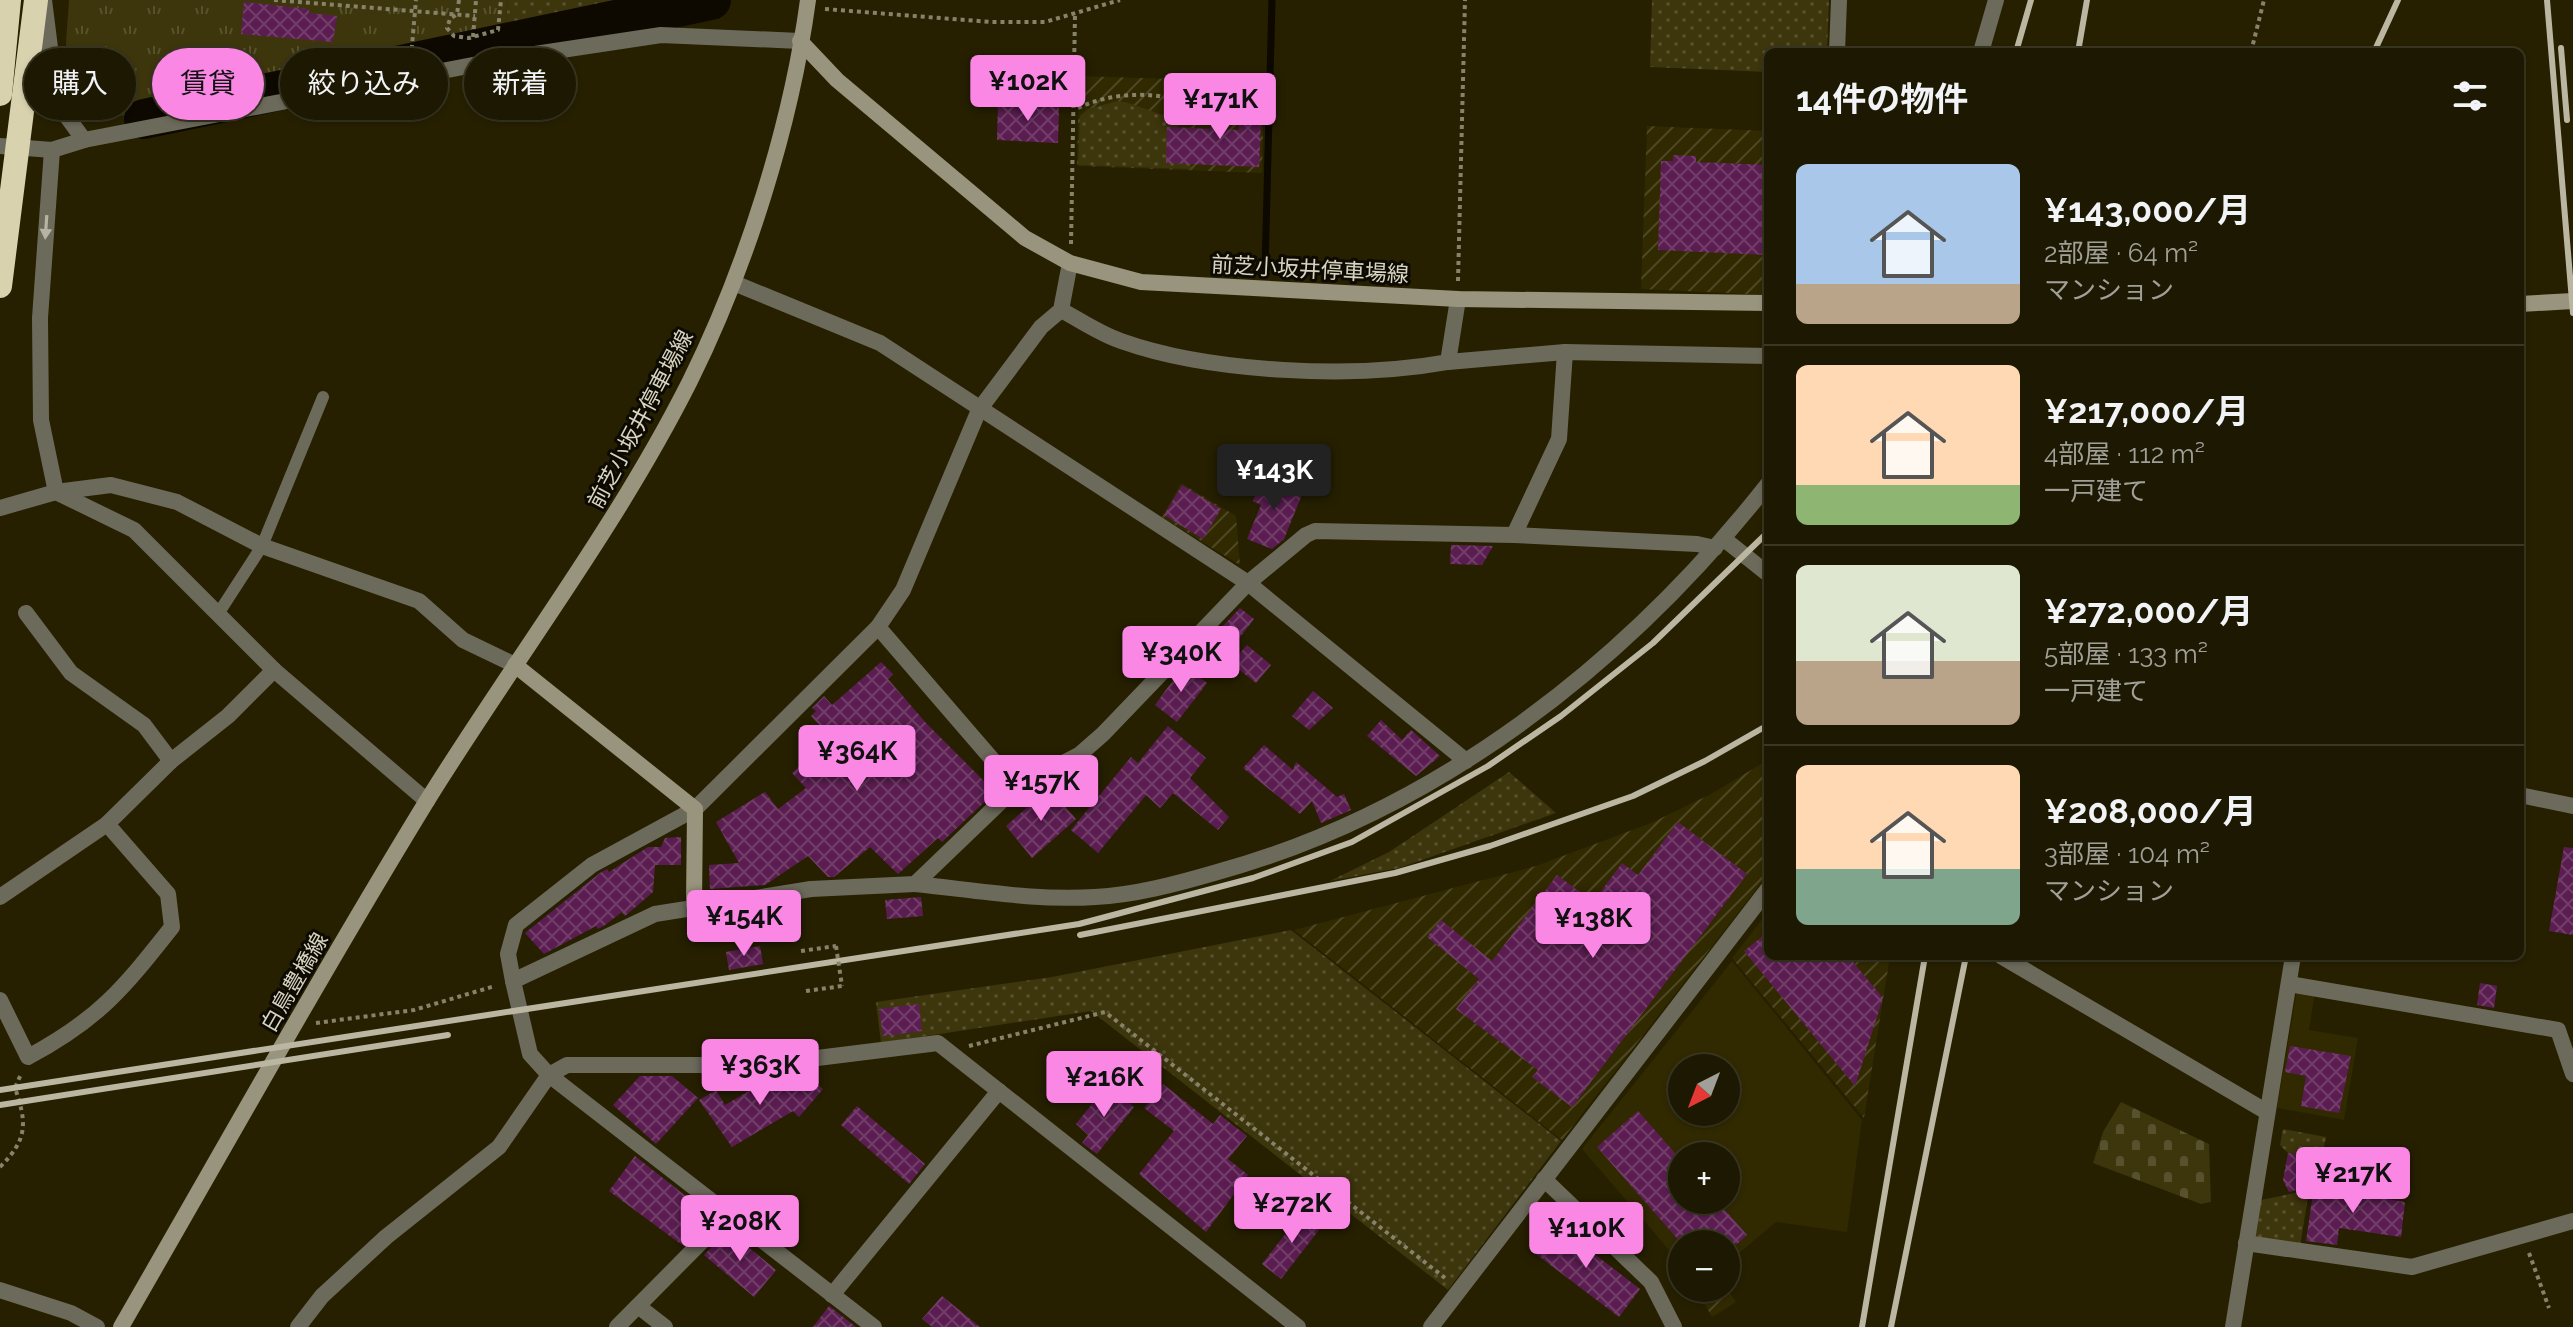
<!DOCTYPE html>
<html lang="ja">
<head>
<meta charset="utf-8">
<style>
	:root { --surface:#1c1801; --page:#292510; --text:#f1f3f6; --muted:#a0a099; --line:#3a3723; --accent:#fb87e5 }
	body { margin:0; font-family:Raleway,"Noto Sans JP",sans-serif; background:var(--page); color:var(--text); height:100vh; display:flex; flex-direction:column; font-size:30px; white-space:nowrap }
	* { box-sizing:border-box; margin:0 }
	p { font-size:26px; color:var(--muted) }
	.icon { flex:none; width:44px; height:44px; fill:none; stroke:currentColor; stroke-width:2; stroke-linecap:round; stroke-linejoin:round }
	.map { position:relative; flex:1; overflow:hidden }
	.panel { position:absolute; left:1764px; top:48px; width:760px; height:912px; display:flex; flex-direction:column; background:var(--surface); border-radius:12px; box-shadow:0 2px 6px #0004,0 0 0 2px var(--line) }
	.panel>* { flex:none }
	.banner { position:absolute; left:24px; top:48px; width:760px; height:72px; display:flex; gap:16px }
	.needle { width:52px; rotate:222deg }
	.tools { position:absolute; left:1668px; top:1054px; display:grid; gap:16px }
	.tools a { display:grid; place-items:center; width:72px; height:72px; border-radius:50%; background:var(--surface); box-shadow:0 2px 6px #0004,0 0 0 2px var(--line); font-size:40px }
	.price { position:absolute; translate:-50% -68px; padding:0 18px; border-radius:8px; background:var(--accent); color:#111; font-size:26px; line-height:52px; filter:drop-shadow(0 2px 4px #0008) }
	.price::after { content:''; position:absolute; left:50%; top:48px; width:24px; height:18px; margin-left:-12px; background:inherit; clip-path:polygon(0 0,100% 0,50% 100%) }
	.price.current { background:#222; color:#fff }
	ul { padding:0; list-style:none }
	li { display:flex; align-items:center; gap:24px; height:200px; padding:0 32px }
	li+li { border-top:2px solid var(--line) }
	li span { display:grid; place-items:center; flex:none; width:224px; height:160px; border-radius:12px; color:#555 }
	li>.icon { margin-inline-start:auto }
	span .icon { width:96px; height:96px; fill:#fffc; stroke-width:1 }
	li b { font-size:34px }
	h2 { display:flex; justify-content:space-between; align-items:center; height:96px; padding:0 32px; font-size:34px }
	.tag { padding:0 28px; border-radius:36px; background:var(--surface); box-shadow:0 2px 6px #0004,0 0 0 2px var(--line); font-size:28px; line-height:72px }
	.tag.current { background:var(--accent); color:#111 }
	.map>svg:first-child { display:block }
</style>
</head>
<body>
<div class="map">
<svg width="2573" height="1327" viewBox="0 0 2573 1327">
	<defs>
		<pattern id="industrial-furrows" width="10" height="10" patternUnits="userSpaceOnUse" patternTransform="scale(2)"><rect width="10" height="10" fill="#312900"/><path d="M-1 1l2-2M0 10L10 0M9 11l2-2" fill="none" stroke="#4e4724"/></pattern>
		<pattern id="grass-dots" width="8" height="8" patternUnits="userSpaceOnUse" patternTransform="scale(2)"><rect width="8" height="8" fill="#3d350c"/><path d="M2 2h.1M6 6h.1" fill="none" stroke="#58512e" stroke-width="1.8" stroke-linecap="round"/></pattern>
		<pattern id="cemetery-stones" width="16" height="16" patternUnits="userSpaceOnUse" patternTransform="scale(2)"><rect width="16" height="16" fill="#3d350c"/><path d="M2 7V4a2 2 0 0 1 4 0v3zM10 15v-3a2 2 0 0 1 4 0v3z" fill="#58512e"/></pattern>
		<pattern id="park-tufts" width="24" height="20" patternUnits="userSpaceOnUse" patternTransform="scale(2)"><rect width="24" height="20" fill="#3d350c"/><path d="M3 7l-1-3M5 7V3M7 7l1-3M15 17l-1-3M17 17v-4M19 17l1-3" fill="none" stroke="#58512e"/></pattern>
		<pattern id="building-cross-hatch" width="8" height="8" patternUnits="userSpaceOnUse" patternTransform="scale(2)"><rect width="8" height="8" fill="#5b1d51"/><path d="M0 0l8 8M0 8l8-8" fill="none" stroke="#723d68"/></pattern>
	</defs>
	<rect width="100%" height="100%" fill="#262001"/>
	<g fill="#312900" fill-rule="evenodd">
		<path d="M1732 961 1862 1120 1847 1232 1776 1222 1726 1264V1244H1682V1270L1664 1244 1582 1149ZM1682 1068H1726V1112H1682ZM1682 1156H1726V1200H1682Z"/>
		<path d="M2297 989 2315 992 2309 1030 2358 1038 2344 1120 2277 1108Z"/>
	</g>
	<g fill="url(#industrial-furrows)">
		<path d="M1079 76 1264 82 1262 173 1077 166Z"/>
		<path d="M1647 126 1768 131V295L1641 289Z"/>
		<path d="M1181 483 1236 516 1240 565 1162 517Z"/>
		<path d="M1768 760V874L1562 1140 1294 930 1536 866 1651 823 1711 794Z"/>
		<path d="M1768 912V956H1890L1864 1118 1732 958Z"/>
		<path d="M1726 1287 1736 1302 1712 1317 1697 1291Z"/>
	</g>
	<g fill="url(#grass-dots)">
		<path d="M508 0H689L504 36Z"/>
		<path d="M1652 0H1829L1827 52H1768V72L1650 67Z"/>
		<path d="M1118 101C1140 104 1158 117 1179 118L1176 149 1192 151 1191 169 1078 165 1080 116 1088 109Z"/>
		<path d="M1509 772 1556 813 1399 868 1330 881 1389 852Z"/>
		<path d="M1291 930 1561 1141 1448 1290 1091 1011 881 1043 876 1002 1052 977Z"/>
		<path d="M2283 1129 2326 1137 2323 1151 2313 1150 2312 1157 2288 1153 2280 1145Z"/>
		<path d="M2309 1190 2300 1247 2255 1240 2261 1200Z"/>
	</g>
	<path fill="url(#cemetery-stones)" d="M2121 1102 2209 1144 2211 1202 2201 1204 2093 1163 2103 1132Z"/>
	<path fill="url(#park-tufts)" d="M69 0H508L504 36 124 116 90 110C57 80 67 40 69 0Z"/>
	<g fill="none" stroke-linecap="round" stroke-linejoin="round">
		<path stroke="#0d0800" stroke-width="7" d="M1265 270 1272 0"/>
		<path stroke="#0d0800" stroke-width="40" d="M144 119 711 0"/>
	</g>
	<g fill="url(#building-cross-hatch)">
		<path d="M244 2 309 9V13L337 16 333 42 241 34Z"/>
		<path d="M1240 98 1262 99 1259 167 1166 163 1167 127 1239 130Z"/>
		<path d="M998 103 1059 105 1058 143 997 140Z"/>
		<path d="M1673 155 1696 156V162L1768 165V255L1658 250 1661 161H1673Z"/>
		<path d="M1263 476 1303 492 1284 539 1272 549 1247 539 1261 505 1253 501Z"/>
		<path d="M1182 485 1221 509 1203 539 1164 515Z"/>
		<path d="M1451 545 1493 546 1482 565 1450 564Z"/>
		<path d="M1240 608 1254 619 1214 671 1201 661 1224 631 1221 628Z"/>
		<path d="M1247 645 1271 665 1256 683 1231 663Z"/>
		<path d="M881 662 893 674 888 679 926 723 995 792 942 842 938 838 898 874 870 847 834 877H828L808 856 765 885 710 889 709 865 739 863 716 822 765 792 778 809 806 788 792 773 831 737 811 716 816 711 812 708 824 696 832 705Z"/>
		<path d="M1184 665 1207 683 1177 722 1155 705Z"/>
		<path d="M1313 691 1333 708 1309 730 1292 716Z"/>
		<path d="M1381 720 1402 740 1411 730 1440 756 1416 776 1367 736Z"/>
		<path d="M1168 726 1206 758 1190 778 1229 817 1218 830 1173 793 1160 808 1146 795 1098 853 1071 830 1131 757 1138 763Z"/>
		<path d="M1264 745 1293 770 1296 762 1337 797 1344 794 1351 810 1321 823 1312 801 1300 814 1243 768Z"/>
		<path d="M1049 788 1076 819 1032 858 1006 826Z"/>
		<path d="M1678 822 1747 874 1572 1107 1532 1077 1538 1070 1456 1009 1479 979 1427 937 1441 920 1492 961 1557 875 1593 902 1622 863 1638 875Z"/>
		<path d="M681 837V865H655L653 892 625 916 622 912 605 925 598 929 596 926 544 954 525 933 600 873 607 869 609 872 648 847H661L665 838Z"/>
		<path d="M2564 847 2573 848V935L2549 931Z"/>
		<path d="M921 897 923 916 887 919 885 900Z"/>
		<path d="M1768 932V956H1848L1883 998 1855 1086 1744 951Z"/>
		<path d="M760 946 763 964 729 970 726 952Z"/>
		<path d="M2480 983 2497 986 2494 1008 2477 1005Z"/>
		<path d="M919 1004 922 1031 883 1036 879 1009Z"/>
		<path d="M2290 1046 2351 1056 2339 1113 2301 1106 2306 1076 2285 1072Z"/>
		<path d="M802 1071 823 1089 799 1117 793 1111 732 1147 699 1100 716 1090 725 1105 768 1080 775 1090 786 1077 791 1081Z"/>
		<path d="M640 1076H672L698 1098 656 1144 613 1105Z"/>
		<path d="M1163 1084 1213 1124 1220 1115 1247 1136 1228 1159 1248 1175 1206 1232 1139 1174 1174 1131 1144 1108Z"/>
		<path d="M1107 1085 1134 1107 1097 1154 1082 1143 1088 1135 1076 1124Z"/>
		<path d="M857 1106 925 1164 909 1184 841 1125Z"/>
		<path d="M1638 1111 1682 1161V1200H1716L1747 1235 1737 1244H1682L1597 1147Z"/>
		<path d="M2288 1153 2324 1159 2320 1184 2289 1192 2283 1180Z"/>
		<path d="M635 1156 711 1216 682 1245 609 1191Z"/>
		<path d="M2314 1187 2366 1195 2367 1190 2383 1192 2382 1198 2405 1202 2401 1237 2339 1228 2337 1245 2306 1241Z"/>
		<path d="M1303 1211 1322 1226 1281 1279 1262 1264Z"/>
		<path d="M1554 1223 1640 1289 1619 1317 1532 1251Z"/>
		<path d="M728 1230 776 1270 754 1297 704 1255Z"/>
		<path d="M942 1296 980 1327H932L922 1319Z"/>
		<path d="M829 1306 856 1327H813Z"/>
	</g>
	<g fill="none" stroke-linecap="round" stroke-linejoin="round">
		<g stroke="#87836b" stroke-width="4" stroke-dasharray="4 4" stroke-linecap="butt">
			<path d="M274 0 475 16"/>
			<path d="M459 0 457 14 450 19 447 28 454 36 469 38 498 30 501 0"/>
			<path d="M825 9 991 22H1045L1120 0"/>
			<path d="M473 37 476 0"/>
			<path d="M2251 52 2264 0"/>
			<path d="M411 57 416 0"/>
			<path d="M1078 108C1111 92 1163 89 1195 108"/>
			<path d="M1071 244 1075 14"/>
			<path d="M1458 281 1465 0"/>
			<path d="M801 951 836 946"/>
			<path d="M806 991 842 986"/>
			<path d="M316 1023 414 1010 495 986"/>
			<path d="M969 1046 1105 1012 1445 1278"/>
			<path d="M0 1167C28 1139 27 1123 15 1088L21 1074"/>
			<path d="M2529 1253 2549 1308"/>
		</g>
		<path stroke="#6c6a5b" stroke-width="12" d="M218 614 262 546 323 397"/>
		<g stroke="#6c6a5b" stroke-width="16">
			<path d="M44 0 57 103 84 140"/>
			<path d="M1837 52 1839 0"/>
			<path d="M1981 52 1996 0"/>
			<path d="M0 146 52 150 84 140 515 57 661 35 800 41"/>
			<path d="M52 150 40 318 41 420 56 492 134 530 274 670 427 801"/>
			<path d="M734 283 880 343 1248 583 1306 535 1315 531 1514 535 1697 544 1715 548"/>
			<path d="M1061 310C1080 320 1100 334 1121 341 1211 373 1355 379 1448 362L1458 299"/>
			<path d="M1448 362 1565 352 1768 356"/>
			<path d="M0 508 56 492 111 485 177 502 262 546 419 601 463 640 515 665"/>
			<path d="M1514 535 1559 439 1565 352"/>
			<path d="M1724 539 1768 574"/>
			<path d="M26 613 71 673 144 725 171 761"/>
			<path d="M878 627 1016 787"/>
			<path d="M2520 795 2573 806"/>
			<path d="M915 884C974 890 1036 901 1095 897 1135 895 1176 884 1214 873 1436 813 1627 663 1768 484"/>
			<path d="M0 897 107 824 171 761 228 716 274 670"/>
			<path d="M2001 956 2267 1112"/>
			<path d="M513 981 655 914 811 889 915 884 1016 787 1079 755 1103 734 1248 583 1466 761"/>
			<path d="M2289 984 2558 1030 2573 1074"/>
			<path d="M0 1000 28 1057C99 1019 123 989 172 927L168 894 107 824"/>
			<path d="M1544 1179 1651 1282 1674 1327"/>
			<path d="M2246 1243 2412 1267 2573 1221"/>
			<path d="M0 1290 71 1313 97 1327"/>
			<path d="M832 1295 999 1091"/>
			<path d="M638 1306 665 1327"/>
			<path d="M298 1327 322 1296 386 1237 499 1147 549 1075 530 1054 513 981 508 954 516 925 592 865 695 809 878 627 903 590 979 410 1041 327 1061 310 1070 263"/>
			<path d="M617 1327 729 1214"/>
			<path d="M874 1327 549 1075 567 1065H761L938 1043 1298 1327"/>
			<path d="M1431 1327 1768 889"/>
			<path d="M2233 1327 2293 956"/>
		</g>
		<g stroke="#98947d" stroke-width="16">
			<path d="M800 41 837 80 1025 238 1070 263 1141 282 1458 299 1768 303"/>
			<path d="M2520 304 2573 301"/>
			<path d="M515 665 695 809 694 905"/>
			<path d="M121 1327C222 1152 320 976 425 804 512 663 615 530 690 381 746 268 791 126 808 0"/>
		</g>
		<g stroke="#d9d2ae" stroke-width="24">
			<path d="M0 94 9 0"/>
			<path d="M0 286 36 0"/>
		</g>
		<g stroke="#bab6a2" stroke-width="6">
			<path d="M2547 0 2573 313"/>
			<path d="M2561 48 2567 120"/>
			<path d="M2016 52 2031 0"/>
			<path d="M2078 52 2087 0"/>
			<path d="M2374 52 2398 0"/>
			<path d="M1080 935 1395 873 1490 846 1633 796 1705 761 1768 725"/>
			<path d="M0 1090 1079 924 1253 878 1352 842 1488 766 1561 716 1653 643 1768 532"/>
			<path d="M0 1105 448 1035"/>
			<path d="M1862 1327 1925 956"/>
			<path d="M1891 1327 1966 956"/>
		</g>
		<path stroke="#87836b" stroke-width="4" stroke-dasharray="4 4" stroke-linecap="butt" d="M836 946 842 986"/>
	</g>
	<defs><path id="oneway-solid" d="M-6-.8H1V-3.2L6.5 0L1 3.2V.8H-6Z" transform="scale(2)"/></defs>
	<use fill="#b7b4a3" href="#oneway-solid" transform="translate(46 227) rotate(94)"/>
	<g text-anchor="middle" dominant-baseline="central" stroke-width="6" stroke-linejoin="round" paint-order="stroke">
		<g font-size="22" fill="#d7d4c2" stroke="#0d0a01">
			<text transform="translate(1310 269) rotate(3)">前芝小坂井停車場線</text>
			<text transform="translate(640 419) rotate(-62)">前芝小坂井停車場線</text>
			<text transform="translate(294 982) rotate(-60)">白鳥豊橋線</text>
		</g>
	</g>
</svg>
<div class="tools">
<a><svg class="needle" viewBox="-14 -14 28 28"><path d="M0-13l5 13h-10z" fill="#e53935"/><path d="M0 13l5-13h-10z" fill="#a0a099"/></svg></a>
<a>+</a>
<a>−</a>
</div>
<b class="price" style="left:1028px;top:123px">¥102K</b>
<b class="price" style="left:1220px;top:141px">¥171K</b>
<b class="price current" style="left:1274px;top:512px">¥143K</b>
<b class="price" style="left:1181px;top:694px">¥340K</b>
<b class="price" style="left:857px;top:793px">¥364K</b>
<b class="price" style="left:1041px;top:823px">¥157K</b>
<b class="price" style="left:744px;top:958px">¥154K</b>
<b class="price" style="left:1593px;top:960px">¥138K</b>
<b class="price" style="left:760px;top:1107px">¥363K</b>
<b class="price" style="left:1104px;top:1119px">¥216K</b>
<b class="price" style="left:2353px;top:1215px">¥217K</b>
<b class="price" style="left:1292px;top:1245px">¥272K</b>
<b class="price" style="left:740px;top:1263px">¥208K</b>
<b class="price" style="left:1586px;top:1270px">¥110K</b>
<div class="banner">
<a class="tag">購入</a>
<a class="tag current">賃貸</a>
<a class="tag">絞り込み</a>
<a class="tag">新着</a>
</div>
<section class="panel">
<h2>14件の物件<svg class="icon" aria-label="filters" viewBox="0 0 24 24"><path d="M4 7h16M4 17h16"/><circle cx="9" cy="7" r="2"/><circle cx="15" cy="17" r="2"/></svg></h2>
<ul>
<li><span style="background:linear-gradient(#a9c7e8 75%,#b9a48a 0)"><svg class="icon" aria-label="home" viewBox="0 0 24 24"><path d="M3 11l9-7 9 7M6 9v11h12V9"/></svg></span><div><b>¥143,000/月</b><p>2部屋 · 64 m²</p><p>マンション</p></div></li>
<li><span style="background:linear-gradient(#ffd9b3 75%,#8fb573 0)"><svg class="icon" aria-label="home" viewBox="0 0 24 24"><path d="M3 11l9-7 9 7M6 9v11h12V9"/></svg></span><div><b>¥217,000/月</b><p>4部屋 · 112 m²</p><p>一戸建て</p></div></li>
<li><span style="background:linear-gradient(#dfe7d0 60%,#b9a48a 0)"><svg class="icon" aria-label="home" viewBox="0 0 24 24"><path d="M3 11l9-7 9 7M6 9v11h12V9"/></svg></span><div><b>¥272,000/月</b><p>5部屋 · 133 m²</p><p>一戸建て</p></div></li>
<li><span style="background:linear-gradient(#ffd9b3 65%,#7fa58c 0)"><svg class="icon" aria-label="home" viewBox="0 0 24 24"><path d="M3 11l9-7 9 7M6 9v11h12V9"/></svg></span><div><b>¥208,000/月</b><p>3部屋 · 104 m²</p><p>マンション</p></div></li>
</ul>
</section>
</div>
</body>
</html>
